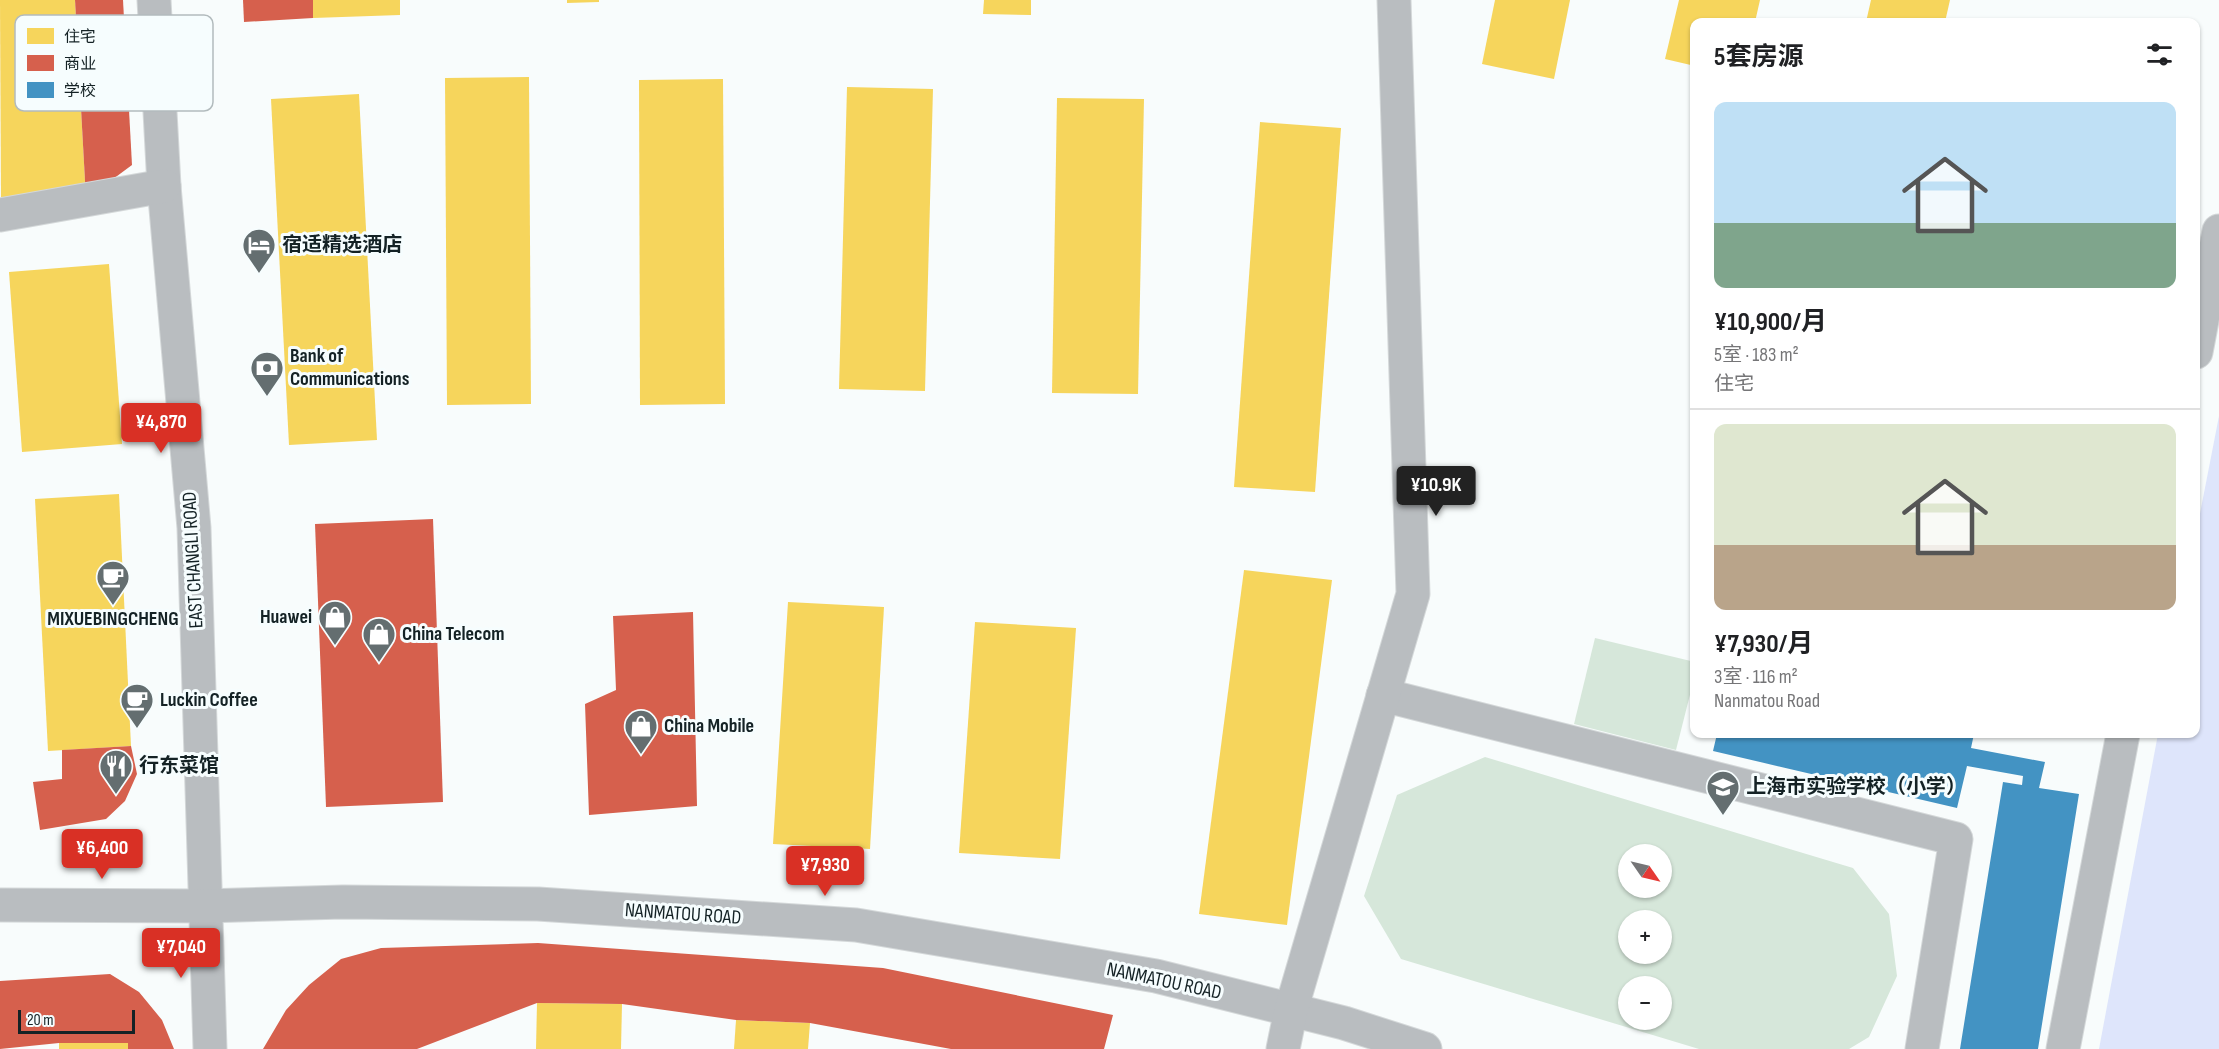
<!DOCTYPE html>
<html lang="zh">
<head>
<meta charset="utf-8">
<style>
	:root { --surface:#fff; --page:#f2f2f2; --text:#202124; --muted:#757577; --line:#e0e0e0; --accent:#d93025 }
	body { margin:0; font-family:"Sofia Sans Condensed","Noto Sans SC",sans-serif; background:var(--page); color:var(--text); height:100vh; display:flex; flex-direction:column; font-size:22px; white-space:nowrap }
	* { box-sizing:border-box; margin:0 }
	p { font-size:20px; color:var(--muted) }
	.icon { flex:none; width:33px; height:33px; fill:none; stroke:currentColor; stroke-width:2; stroke-linecap:round; stroke-linejoin:round }
	.map { position:relative; flex:1; overflow:hidden }
	.details { position:absolute; left:1690px; top:18px; width:510px; height:720px; display:flex; flex-direction:column; background:var(--surface); border-radius:12px; box-shadow:0 2px 4px #0004 }
	.details>* { flex:none }
	.needle { width:39px; rotate:124deg }
	.tools { position:absolute; left:1618px; top:844px; display:grid; gap:12px }
	.tools a { display:grid; place-items:center; width:54px; height:54px; border-radius:50%; background:var(--surface); box-shadow:0 2px 4px #0004; font-size:30px }
	.scale { position:absolute; left:18px; bottom:15px; width:117px; box-sizing:border-box; padding-left:6px; border:3px solid #142225; border-top:0; font-size:16px; line-height:21px; white-space:nowrap; color:#142225; -webkit-text-stroke:4px #f6fdfe; paint-order:stroke }
	.price { position:absolute; translate:-50% -51px; padding:0 14px; border-radius:6px; background:var(--accent); color:#fff; font-size:20px; line-height:39px; filter:drop-shadow(0 2px 3px #0008) }
	.price::after { content:''; position:absolute; left:50%; top:36px; width:18px; height:14px; margin-left:-9px; background:inherit; clip-path:polygon(0 0,100% 0,50% 100%) }
	.price.on { background:#222; color:#fff }
	ul { padding:0; list-style:none }
	li { display:grid; align-content:center; gap:12px; height:318px; padding:0 24px }
	li+li { border-top:2px solid var(--line) }
	li span { display:grid; place-items:center; height:186px; border-radius:12px; color:#555 }
	li>.icon { margin-inline-start:auto }
	span .icon { width:108px; height:108px; fill:#fffc; stroke-width:1 }
	li b { font-size:26px }
	h2 { display:flex; justify-content:space-between; align-items:center; height:72px; padding:0 24px; font-size:26px }
	.map>svg:first-child { display:block }
</style>
</head>
<body>
<div class="map">
<svg width="2219" height="1049" viewBox="0 0 2219 1049">
	<rect width="100%" height="100%" fill="#f8fcfc"/>
	<g fill="#d6e7da" fill-rule="evenodd">
		<path d="M1595 638 1695 662V675L1676 750 1574 724Z"/>
		<path d="M1485 757 1853 868 1889 914 1897 976 1869 1037 1849 1049H1699L1401 959 1364 896 1397 795ZM1629 855H1662V888H1629ZM1629 921H1662V954H1629ZM1629 987H1662V1020H1629Z"/>
	</g>
	<path fill="#dee5fb" d="M2219 416V1049H2099L2158 734H2196V534Z"/>
	<g fill="#f6d55c">
		<path d="M0 0H75L86 199 1 204Z"/>
		<path d="M313 0H400V15L313 18Z"/>
		<path d="M567 0H599V2L567 3Z"/>
		<path d="M984 0H1031V15L983 14Z"/>
		<path d="M1495 0H1570L1554 79 1482 64Z"/>
		<path d="M1679 0H1760L1755 22H1695V66L1665 59Z"/>
		<path d="M1871 0H1950L1945 22H1866Z"/>
		<path d="M529 77 531 404 447 405 445 78Z"/>
		<path d="M723 79 725 404 640 405 639 80Z"/>
		<path d="M847 87 933 89 925 391 839 389Z"/>
		<path d="M359 94 377 440 289 445 271 99Z"/>
		<path d="M1057 98 1144 99 1138 394 1052 393Z"/>
		<path d="M1260 122 1341 128 1315 492 1234 487Z"/>
		<path d="M109 264 122 444 22 452 9 272Z"/>
		<path d="M119 494 131 746 48 751 35 499Z"/>
		<path d="M1244 570 1332 580 1287 925 1199 914Z"/>
		<path d="M788 602 884 607 870 849 773 844Z"/>
		<path d="M975 622 1076 628 1060 859 959 853Z"/>
		<path d="M537 1003 622 1004 621 1049H536Z"/>
		<path d="M736 1020 810 1023 808 1049H734Z"/>
		<rect x="59" y="1043" width="69" height="6"/>
	</g>
	<g fill="#d6604d">
		<path d="M75 0H123L132 165 86 199Z"/>
		<path d="M243 0H313V18L244 22Z"/>
		<path d="M433 519 443 802 326 807 315 524Z"/>
		<path d="M693 612 697 806 589 815 585 704 616 690 613 616Z"/>
		<path d="M131 746 137 774 125 801 106 819 40 830 33 782 62 779V750Z"/>
		<path d="M538 943 883 968 1113 1015 1104 1049H951L810 1023 736 1020 622 1004 537 1003 417 1049H263L286 1010 309 985 341 959 381 948Z"/>
		<path d="M110 974 139 992 162 1020 174 1049H128V1043H59L0 1049V981Z"/>
	</g>
	<path fill="#4393c3" d="M1717 734H1974L1971 748 2045 762 2039 788 2079 794 2038 1049H1960L2003 782 2022 785 2023 776 1967 766 1957 808 1713 751Z"/>
	<g fill="none" stroke-linecap="round" stroke-linejoin="round">
		<defs>
			<g id="minor">
				<path d="M154 0 164 186 194 528 210 1049"/>
				<path d="M0 215 164 186"/>
				<path d="M2196 352 2219 231"/>
				<path d="M1383 695 1956 839 1922 1049"/>
				<path d="M0 905 204 906 343 902 538 904 856 925 1156 976 1344 1023 1425 1049"/>
				<path d="M1283 1049 1291 1010 1413 594 1394 0"/>
				<path d="M2063 1049 2123 734"/>
			</g>
		</defs>
		<use href="#minor" stroke="#d4d8d9" stroke-width="35"/>
		<use href="#minor" stroke="#b9bdc0" stroke-width="33"/>
	</g>
	<defs>
		<symbol id="hotel-pin" viewBox="-11 -11 22 30"><path d="M0 17L-7.5 6A9.5 9.5 0 1 1 7.5 6Z" fill="#646e70" stroke="#f6fdfe"/><path d="M-6-4.5h1.5V1H6V5H4.5V3h-9V5H-6ZM-4 0a1.8 1.8 0 1 1 3.6 0ZM.5 0V-2.5h3Q6-2.5 6 0Z" fill="#fff"/></symbol>
		<symbol id="bank-pin" viewBox="-11 -11 22 30"><path d="M0 17L-7.5 6A9.5 9.5 0 1 1 7.5 6Z" fill="#646e70" stroke="#f6fdfe"/><path d="M-6-4H6V4H-6ZM0-2.3a2.3 2.3 0 1 0 0 4.6a2.3 2.3 0 1 0 0-4.6Z" fill="#fff"/></symbol>
		<symbol id="cafe-pin" viewBox="-11 -11 22 30"><path d="M0 17L-7.5 6A9.5 9.5 0 1 1 7.5 6Z" fill="#646e70" stroke="#f6fdfe"/><path d="M-5.5-4.5H6V0H3Q3 3.5 0 3.5H-2.5Q-5.5 3.5-5.5 0ZM3-3.2v2h1.7v-2ZM-6 4.5H4V6H-6Z" fill="#fff"/></symbol>
		<symbol id="shop-pin" viewBox="-11 -11 22 30"><path d="M0 17L-7.5 6A9.5 9.5 0 1 1 7.5 6Z" fill="#646e70" stroke="#f6fdfe"/><path d="M-5-2.5h2.3a2.7 3.5 0 0 1 5.4 0H5L5.5 6h-11ZM-1.5-2.5h3a1.5 2.3 0 0 0-3 0Z" fill="#fff"/></symbol>
		<symbol id="restaurant-pin" viewBox="-11 -11 22 30"><path d="M0 17L-7.5 6A9.5 9.5 0 1 1 7.5 6Z" fill="#646e70" stroke="#f6fdfe"/><path d="M-5-6h1v4h1v-4h1v4h1v-4h1v5L-1.5 .5V6h-2V.5L-5-1ZM5-6V6H3V1.5H1.5Q1.5-4 5-6Z" fill="#fff"/></symbol>
		<symbol id="school-pin" viewBox="-11 -11 22 30"><path d="M0 17L-7.5 6A9.5 9.5 0 1 1 7.5 6Z" fill="#646e70" stroke="#f6fdfe"/><path d="M0-5L7-2L0 1L-7-2ZM-4 1L0 2.5L4 1V4Q0 6-4 4Z" fill="#fff"/></symbol>
	</defs>
	<g fill-rule="evenodd">
		<use href="#hotel-pin" x="240" y="226" width="38" height="52"/>
		<use href="#bank-pin" x="248" y="349" width="38" height="52"/>
		<use href="#cafe-pin" x="94" y="558" width="38" height="52"/>
		<use href="#shop-pin" x="316" y="598" width="38" height="52"/>
		<use href="#shop-pin" x="360" y="615" width="38" height="52"/>
		<use href="#cafe-pin" x="118" y="681" width="38" height="52"/>
		<use href="#shop-pin" x="622" y="707" width="38" height="52"/>
		<use href="#restaurant-pin" x="97" y="747" width="38" height="52"/>
		<use href="#school-pin" x="1704" y="768" width="38" height="52"/>
	</g>
	<g text-anchor="middle" dominant-baseline="central" stroke-width="6" stroke-linejoin="round" paint-order="stroke">
		<g font-size="20" font-weight="bold" fill="#142225" stroke="#f6fdfe" text-anchor="start">
			<text x="282" y="245">宿适精选酒店</text>
			<text x="290" y="356">Bank of<tspan x="290" dy="23">Communications</tspan></text>
			<text x="312" y="617" text-anchor="end">Huawei</text>
			<text x="113" y="619" text-anchor="middle">MIXUEBINGCHENG</text>
			<text x="402" y="634">China Telecom</text>
			<text x="160" y="700">Luckin Coffee</text>
			<text x="664" y="726">China Mobile</text>
			<text x="139" y="766">行东菜馆</text>
			<text x="1746" y="787">上海市实验学校（小学）</text>
		</g>
		<g font-size="20" fill="#142225" stroke="#f6fdfe">
			<text transform="translate(193 560) rotate(-93)">EAST CHANGLI ROAD</text>
			<text transform="translate(683 914) rotate(4)">NANMATOU ROAD</text>
			<text transform="translate(1164 981) rotate(12)">NANMATOU ROAD</text>
		</g>
	</g>
	<rect x="15" y="15" width="198" height="96" rx="9" fill="#f6fdfe" stroke="#b2bbbd" stroke-width="1.5"/>
	<rect x="27" y="28" width="27" height="16" fill="#f6d55c"/>
	<rect x="27" y="55" width="27" height="16" fill="#d6604d"/>
	<rect x="27" y="82" width="27" height="16" fill="#4393c3"/>
	<g font-size="16" fill="#142225">
		<text x="64" y="42">住宅</text>
		<text x="64" y="69">商业</text>
		<text x="64" y="96">学校</text>
	</g>
</svg>
<div class="tools">
<a><svg class="needle" viewBox="-14 -14 28 28"><path d="M0-13l5 13h-10z" fill="#e53935"/><path d="M0 13l5-13h-10z" fill="#757577"/></svg></a>
<a>+</a>
<a>−</a>
</div>
<div class="scale">20 m</div>
<b class="price" style="left:161px;top:454px">¥4,870</b>
<b class="price on" style="left:1436px;top:517px">¥10.9K</b>
<b class="price" style="left:102px;top:880px">¥6,400</b>
<b class="price" style="left:825px;top:897px">¥7,930</b>
<b class="price" style="left:181px;top:979px">¥7,040</b>
<section class="details">
<h2>5套房源<svg class="icon" aria-label="filters" viewBox="0 0 24 24"><path d="M4 7h16M4 17h16"/><circle cx="9" cy="7" r="2"/><circle cx="15" cy="17" r="2"/></svg></h2>
<ul>
<li><span style="background:linear-gradient(#bfe0f5 65%,#7fa58c 0)"><svg class="icon" aria-label="home" viewBox="0 0 24 24"><path d="M3 11l9-7 9 7M6 9v11h12V9"/></svg></span><div><b>¥10,900/月</b><p>5室 · 183 m²</p><p>住宅</p></div></li>
<li><span style="background:linear-gradient(#dfe7d0 65%,#b9a48a 0)"><svg class="icon" aria-label="home" viewBox="0 0 24 24"><path d="M3 11l9-7 9 7M6 9v11h12V9"/></svg></span><div><b>¥7,930/月</b><p>3室 · 116 m²</p><p>Nanmatou Road</p></div></li>
</ul>
</section>
</div>
</body>
</html>
